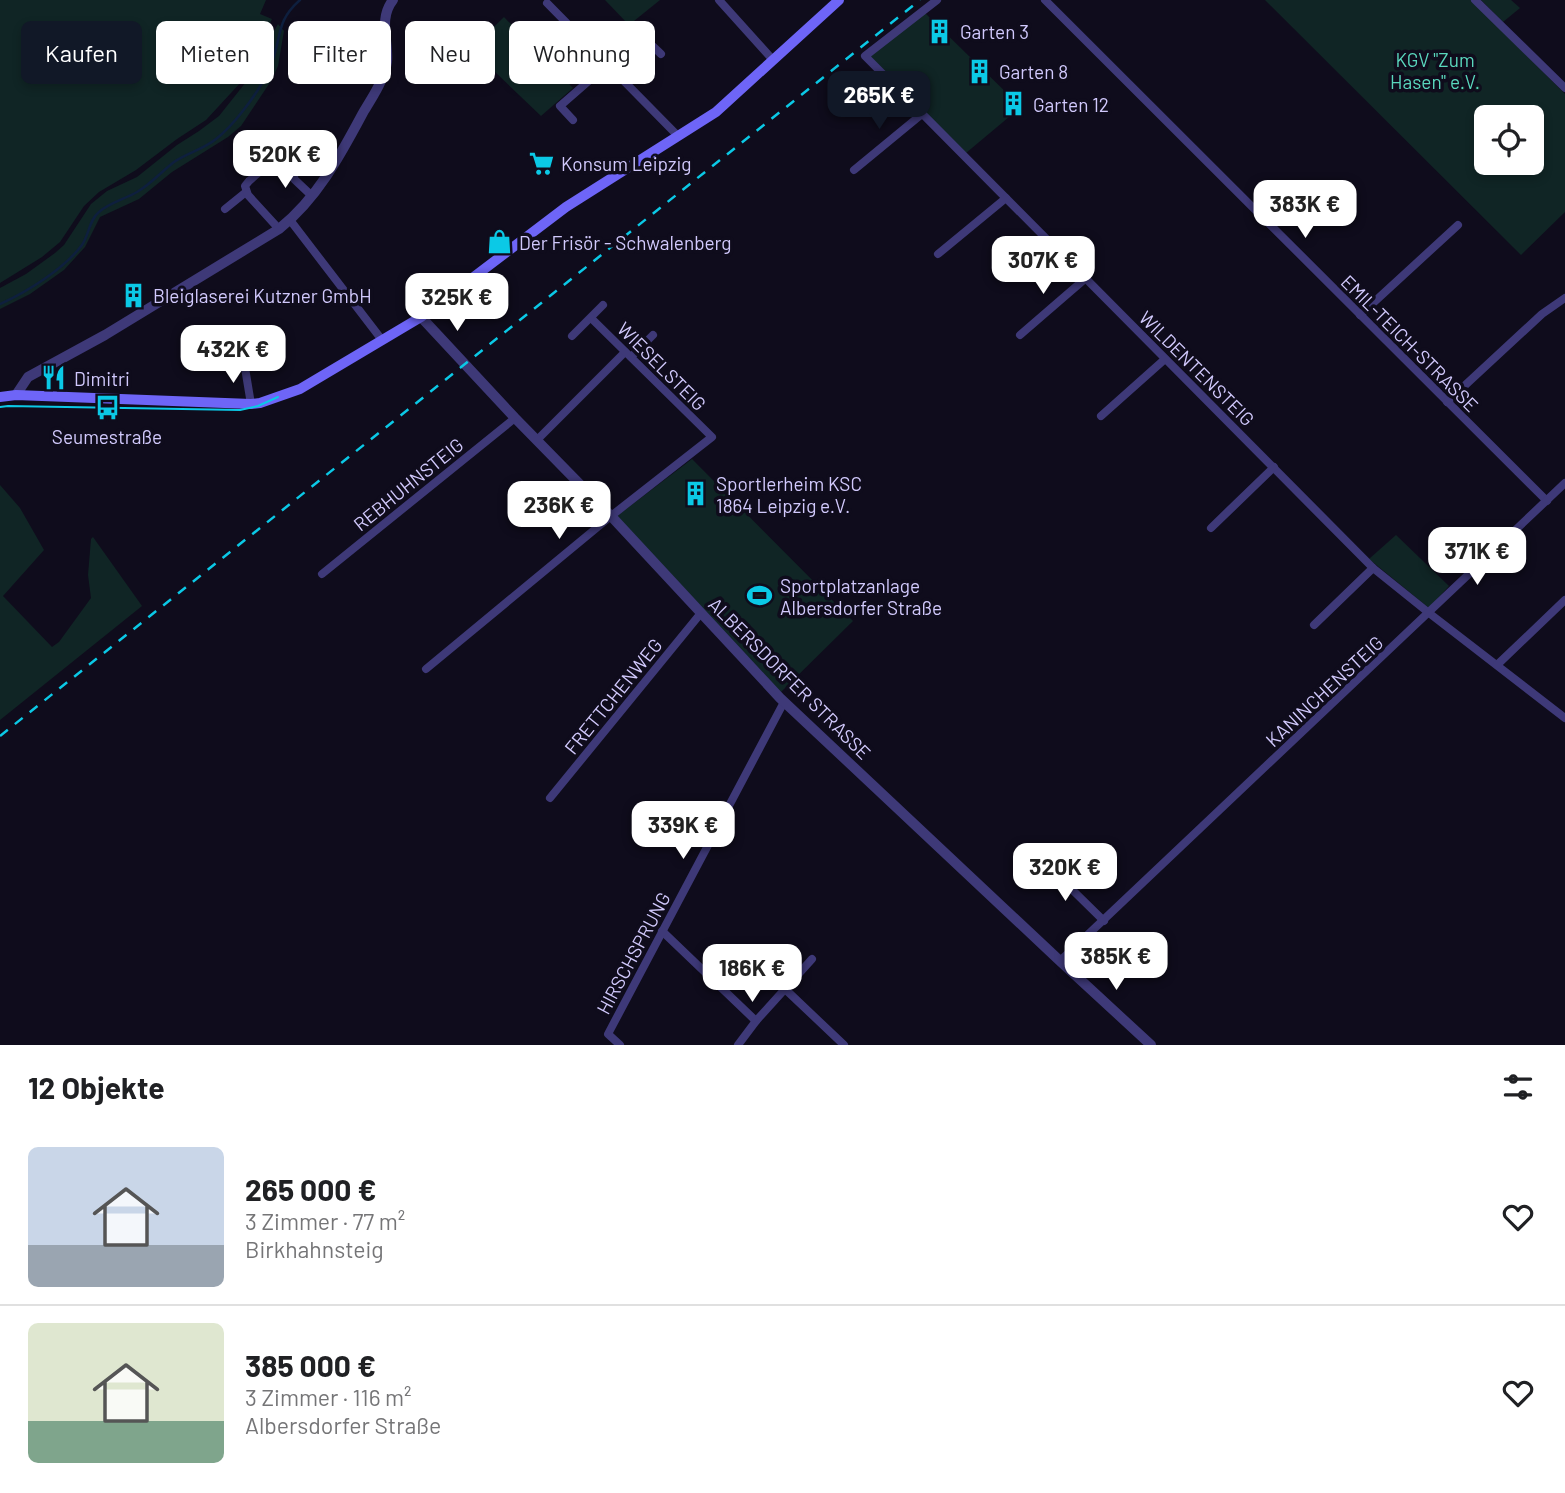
<!DOCTYPE html>
<html lang="de">
<head>
<meta charset="utf-8">
<style>
	:root { --surface:#fff; --page:#f2f2f2; --text:#202124; --muted:#757577; --line:#e0e0e0; --accent:#111827 }
	body { margin:0; font-family:Barlow,sans-serif; background:var(--page); color:var(--text); height:100vh; display:flex; flex-direction:column; font-size:26px; white-space:nowrap }
	* { box-sizing:border-box; margin:0 }
	p { font-size:23px; color:var(--muted) }
	.icon { flex:none; width:38px; height:38px; fill:none; stroke:currentColor; stroke-width:2; stroke-linecap:round; stroke-linejoin:round }
	.map { position:relative; height:1045px; overflow:hidden }
	.drawer { display:flex; flex-direction:column; background:var(--surface); flex:1 }
	.drawer>* { flex:none }
	.guide { position:absolute; left:21px; top:21px; width:700px; height:63px; display:flex; gap:14px }
	.tools { position:absolute; left:1474px; top:105px; display:grid; gap:14px }
	.tools a { display:grid; place-items:center; width:70px; height:70px; border-radius:10px; background:var(--surface); box-shadow:0 4px 10px #0003; font-size:35px }
	.price { position:absolute; translate:-50% -60px; padding:0 16px; border-radius:14px; background:#fff; color:#222; font-size:23px; line-height:46px; filter:drop-shadow(0 2px 4px #0008) }
	.price::after { content:''; position:absolute; left:50%; top:42px; width:21px; height:16px; margin-left:-10px; background:inherit; clip-path:polygon(0 0,100% 0,50% 100%) }
	.price.current { background:var(--accent); color:#fff }
	ul { padding:0; list-style:none }
	li { display:flex; align-items:center; gap:21px; height:175px; padding:0 28px }
	li+li { border-top:2px solid var(--line) }
	li span { display:grid; place-items:center; flex:none; width:196px; height:140px; border-radius:10px; color:#555 }
	li>.icon { margin-inline-start:auto }
	span .icon { width:84px; height:84px; fill:#fffc; stroke-width:1 }
	li b { font-size:30px }
	h2 { display:flex; justify-content:space-between; align-items:center; height:84px; padding:0 28px; font-size:30px }
	.tag { padding:0 24px; border-radius:10px; background:var(--surface); box-shadow:0 4px 10px #0003; font-size:24px; line-height:63px }
	.tag.current { background:var(--accent); color:#fff }
	.map>svg:first-child { display:block }
</style>
</head>
<body>
<div class="map">
<svg width="1565" height="1045" viewBox="0 0 1565 1045">
	<rect width="100%" height="100%" fill="#0f0c1c"/>
	<g fill="#102525" fill-rule="evenodd">
		<path d="M0 0H266L260 14 272 19 242 81 206 120 177 139 136 170 99 192 84 206 60 242 42 257 0 283Z"/>
		<path d="M605 0H660L629 25Z"/>
		<path d="M1265 0H1471L1565 94V212L1521 255ZM1486 117H1531V163H1486Z"/>
		<path d="M1481 0H1511L1520 8 1503 22Z"/>
		<path d="M924 12 1021 107 966 153 869 57Z"/>
		<path d="M504 17 573 88 541 116 471 49Z"/>
		<path d="M278 24 284 31 278 66 271 81 241 126 228 137 172 172 139 199 100 217 85 247 64 270 30 294 0 309V288L26 274 55 253 64 245 91 204 107 191 137 177 177 145 199 131 219 116 254 72 267 43Z"/>
		<path d="M692 459 853 621 781 692 617 516Z"/>
		<path d="M0 485 20 508 44 550 3 596 52 647 59 642 91 598 88 575 91 539 93 537 142 606 0 720Z"/>
		<path d="M1396 535 1449 586 1429 608 1369 559Z"/>
	</g>
	<g fill="none" stroke-linecap="round" stroke-linejoin="round">
		<path stroke="#0e1f3e" stroke-width="2.5" d="M0 304C27 292 64 269 82 245 89 235 89 220 99 212 109 203 125 199 137 192 151 184 161 172 174 162 187 153 204 149 216 139 225 132 235 121 242 112 254 97 266 79 272 62 282 35 276 21 300 0"/>
		<g stroke="#3e3978" stroke-width="8">
			<path d="M719 0 773 60"/>
			<path d="M937 0 865 56 1373 568 1429 613 1565 718"/>
			<path d="M1045 0 1547 501"/>
			<path d="M1475 0 1565 88"/>
			<path d="M547 3 678 136"/>
			<path d="M573 120 560 106 607 65 643 37 661 54"/>
			<path d="M854 170 922 114"/>
			<path d="M225 209 246 192"/>
			<path d="M290 220 382 340"/>
			<path d="M279 229 248 195 245 186 249 181C257 175 288 141 294 161 295 166 294 174 294 179L312 196"/>
			<path d="M938 254 1006 198"/>
			<path d="M1360 315 1458 225"/>
			<path d="M1020 335 1086 278"/>
			<path d="M572 336 603 305"/>
			<path d="M631 357 653 335"/>
			<path d="M244 362 251 404"/>
			<path d="M210 364H237L244 362 276 346"/>
			<path d="M1447 402 1542 314 1565 298"/>
			<path d="M1101 416 1165 359"/>
			<path d="M537 440 625 352"/>
			<path d="M1211 528 1274 467"/>
			<path d="M322 574 515 418"/>
			<path d="M1314 625 1373 568"/>
			<path d="M1497 665 1565 600"/>
			<path d="M426 669 611 516 712 437 591 318"/>
			<path d="M550 798 701 613"/>
			<path d="M1047 865 1104 921"/>
			<path d="M662 931 756 1021"/>
			<path d="M1060 961 1565 483"/>
			<path d="M785 989 844 1045"/>
			<path d="M620 1045 608 1034 784 702"/>
			<path d="M738 1045 756 1021 812 959"/>
		</g>
		<g stroke="#3e3978" stroke-width="10">
			<path d="M421 317 515 418 611 516 780 698 1060 961 1151 1045"/>
			<path d="M16 395 28 377 105 335 279 229C318 198 341 154 364 111 372 98 385 78 387 62 389 41 378 19 393 0"/>
		</g>
		<path stroke="#6e65f7" stroke-width="10" d="M0 397 16 395 251 404 260 403 300 389 421 317 566 207 716 112 839 0"/>
		<path stroke="#0bc9e6" stroke-width="2" d="M0 407 8 406 240 410 258 406 278 397"/>
		<path stroke="#0bc9e6" stroke-width="2.5" stroke-dasharray="10 9" stroke-linecap="butt" d="M0 736 920 0"/>
	</g>
	<defs>
		<symbol id="building-bare" viewBox="-9 -9 18 18"><path d="M-4-6H4V6H1V3H-1V6H-4ZM-2.5-4.3h1.7v1.8h-1.7ZM.8-4.3h1.7v1.8H.8ZM-2.5-1h1.7V.8h-1.7ZM.8-1h1.7V.8H.8Z" fill="#0bc9e6" stroke="#0f0c1c" stroke-width="2.5" paint-order="stroke"/></symbol>
		<symbol id="supermarket-bare" viewBox="-9 -9 18 18"><path d="M-6-5.5h2.5l.6 2H6L4.5 2H-2.5L-4.4-4H-6ZM-1.5 3.2a1.3 1.3 0 1 0 .1 0ZM3 3.2a1.3 1.3 0 1 0 .1 0Z" fill="#0bc9e6" stroke="#0f0c1c" stroke-width="2.5" paint-order="stroke"/></symbol>
		<symbol id="shop-bare" viewBox="-9 -9 18 18"><path d="M-5-2.5h2.3a2.7 3.5 0 0 1 5.4 0H5L5.5 6h-11ZM-1.5-2.5h3a1.5 2.3 0 0 0-3 0Z" fill="#0bc9e6" stroke="#0f0c1c" stroke-width="2.5" paint-order="stroke"/></symbol>
		<symbol id="restaurant-bare" viewBox="-9 -9 18 18"><path d="M-5-6h1v4h1v-4h1v4h1v-4h1v5L-1.5 .5V6h-2V.5L-5-1ZM5-6V6H3V1.5H1.5Q1.5-4 5-6Z" fill="#0bc9e6" stroke="#0f0c1c" stroke-width="2.5" paint-order="stroke"/></symbol>
		<symbol id="bus-bare" viewBox="-9 -9 18 18"><path d="M-5-6H5V4H4V6H2V4H-2V6H-4V4H-5ZM-3.5-4V0h7V-4ZM-3.5 1.2v1.5H-2V1.2ZM2 1.2v1.5H3.5V1.2Z" fill="#0bc9e6" stroke="#0f0c1c" stroke-width="2.5" paint-order="stroke"/></symbol>
		<symbol id="stadium-bare" viewBox="-9 -9 18 18"><path d="M0-5a6.5 5 0 1 0 0 10a6.5 5 0 1 0 0-10ZM-3.5-1.8h7v3.6h-7Z" fill="#0bc9e6" stroke="#0f0c1c" stroke-width="2.5" paint-order="stroke"/></symbol>
	</defs>
	<g fill-rule="evenodd">
		<use href="#building-bare" x="922" y="14" width="35" height="35"/>
		<use href="#building-bare" x="962" y="54" width="35" height="35"/>
		<use href="#building-bare" x="996" y="86" width="35" height="35"/>
		<use href="#supermarket-bare" x="524" y="146" width="35" height="35"/>
		<use href="#shop-bare" x="482" y="224" width="35" height="35"/>
		<use href="#building-bare" x="116" y="278" width="35" height="35"/>
		<use href="#restaurant-bare" x="36" y="360" width="35" height="35"/>
		<use href="#bus-bare" x="90" y="390" width="35" height="35"/>
		<use href="#building-bare" x="678" y="476" width="35" height="35"/>
		<use href="#stadium-bare" x="742" y="578" width="35" height="35"/>
	</g>
	<g text-anchor="middle" dominant-baseline="central" stroke-width="7" stroke-linejoin="round" paint-order="stroke">
		<g font-size="19" fill="#d1c9fc" stroke="#0f0c1c" text-anchor="start">
			<text x="960" y="31">Garten 3</text>
			<text x="999" y="71">Garten 8</text>
			<text x="1033" y="104">Garten 12</text>
			<text x="561" y="163">Konsum Leipzig</text>
			<text x="519" y="242">Der Frisör - Schwalenberg</text>
			<text x="153" y="295">Bleiglaserei Kutzner GmbH</text>
			<text x="74" y="378">Dimitri</text>
			<text x="107" y="436" text-anchor="middle">Seumestraße</text>
			<text x="716" y="483">Sportlerheim KSC<tspan x="716" dy="22">1864 Leipzig e.V.</tspan></text>
			<text x="780" y="585">Sportplatzanlage<tspan x="780" dy="22">Albersdorfer Straße</tspan></text>
		</g>
		<g font-size="19" fill="#5ad7bd" stroke="#0f0c1c">
			<text x="1435" y="59">KGV "Zum<tspan x="1435" dy="22">Hasen" e.V.</tspan></text>
		</g>
		<g font-size="19" fill="#d1c9fc" stroke="#0f0c1c">
			<text transform="translate(1410 343) rotate(45)">EMIL-TEICH-STRASSE</text>
			<text transform="translate(662 366) rotate(45)">WIESELSTEIG</text>
			<text transform="translate(1197 368) rotate(45)">WILDENTENSTEIG</text>
			<text transform="translate(408 484) rotate(-39)">REBHUHNSTEIG</text>
			<text transform="translate(790 678) rotate(45)">ALBERSDORFER STRASSE</text>
			<text transform="translate(1324 691) rotate(-43)">KANINCHENSTEIG</text>
			<text transform="translate(613 696) rotate(-51)">FRETTCHENWEG</text>
			<text transform="translate(633 953) rotate(-62)">HIRSCHSPRUNG</text>
		</g>
	</g>
</svg>
<div class="tools">
<a><svg class="icon" aria-label="locate" viewBox="0 0 24 24"><circle cx="12" cy="12" r="6"/><path d="M12 2v4M12 18v4M2 12h4M18 12h4"/></svg></a>
</div>
<b class="price current" style="left:879px;top:131px">265K €</b>
<b class="price" style="left:285px;top:190px">520K €</b>
<b class="price" style="left:1305px;top:240px">383K €</b>
<b class="price" style="left:1043px;top:296px">307K €</b>
<b class="price" style="left:457px;top:333px">325K €</b>
<b class="price" style="left:233px;top:385px">432K €</b>
<b class="price" style="left:559px;top:541px">236K €</b>
<b class="price" style="left:1477px;top:587px">371K €</b>
<b class="price" style="left:683px;top:861px">339K €</b>
<b class="price" style="left:1065px;top:903px">320K €</b>
<b class="price" style="left:1116px;top:992px">385K €</b>
<b class="price" style="left:752px;top:1004px">186K €</b>
<div class="guide">
<a class="tag current">Kaufen</a>
<a class="tag">Mieten</a>
<a class="tag">Filter</a>
<a class="tag">Neu</a>
<a class="tag">Wohnung</a>
</div>
</div>
<section class="drawer">
<h2>12 Objekte<svg class="icon" aria-label="filters" viewBox="0 0 24 24"><path d="M4 7h16M4 17h16"/><circle cx="9" cy="7" r="2"/><circle cx="15" cy="17" r="2"/></svg></h2>
<ul>
<li><span style="background:linear-gradient(#c9d6e8 70%,#9aa5b1 0)"><svg class="icon" aria-label="home" viewBox="0 0 24 24"><path d="M3 11l9-7 9 7M6 9v11h12V9"/></svg></span><div><b>265 000 €</b><p>3 Zimmer · 77 m²</p><p>Birkhahnsteig</p></div><svg class="icon" aria-label="heart" viewBox="0 0 24 24"><path d="M12 20l-8-8c-3-5 5-10 8-4 3-6 11-1 8 4z"/></svg></li>
<li><span style="background:linear-gradient(#dfe7d0 70%,#7fa58c 0)"><svg class="icon" aria-label="home" viewBox="0 0 24 24"><path d="M3 11l9-7 9 7M6 9v11h12V9"/></svg></span><div><b>385 000 €</b><p>3 Zimmer · 116 m²</p><p>Albersdorfer Straße</p></div><svg class="icon" aria-label="heart" viewBox="0 0 24 24"><path d="M12 20l-8-8c-3-5 5-10 8-4 3-6 11-1 8 4z"/></svg></li>
</ul>
</section>
</body>
</html>
